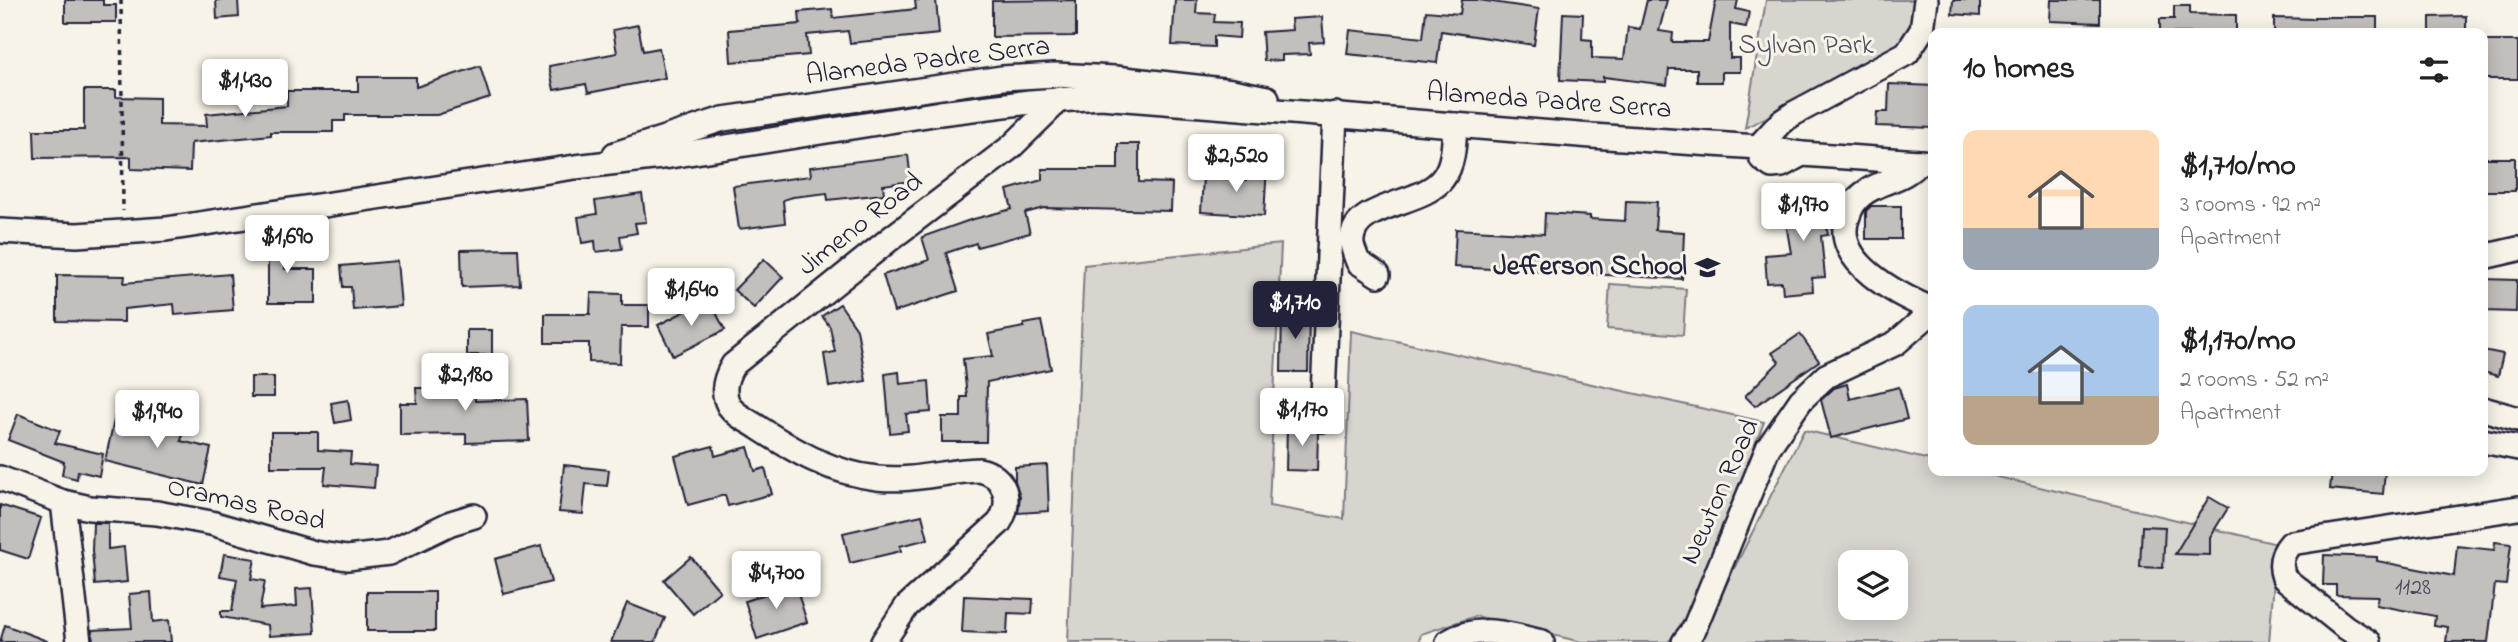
<!DOCTYPE html>
<html lang="en">
<head>
<meta charset="utf-8">
<style>
	:root { --surface:#fff; --page:#f2f2f2; --text:#222; --muted:#767676; --accent:#22223b }
	body { margin:0; font-family:"Indie Flower",sans-serif; background:var(--page); color:var(--text); height:100vh; display:flex; flex-direction:column; font-size:26px; white-space:nowrap }
	* { box-sizing:border-box; margin:0 }
	p { font-size:23px; color:var(--muted) }
	.icon { flex:none; width:38px; height:38px; fill:none; stroke:currentColor; stroke-width:2; stroke-linecap:round; stroke-linejoin:round }
	.map { position:relative; flex:1; overflow:hidden }
	.drawer { position:absolute; left:1928px; top:28px; width:560px; height:448px; display:flex; flex-direction:column; background:var(--surface); border-radius:14px; box-shadow:0 4px 18px #0003 }
	.drawer>* { flex:none }
	.buttons { position:absolute; left:1838px; top:550px; display:grid; gap:14px }
	.buttons a { display:grid; place-items:center; width:70px; height:70px; border-radius:14px; background:var(--surface); box-shadow:0 4px 18px #0003; font-size:35px }
	.price { position:absolute; translate:-50% -60px; padding:0 16px; border-radius:7px; background:#fff; color:#222; font-size:23px; line-height:46px; filter:drop-shadow(0 2px 4px #0008) }
	.price::after { content:''; position:absolute; left:50%; top:42px; width:21px; height:16px; margin-left:-10px; background:inherit; clip-path:polygon(0 0,100% 0,50% 100%) }
	.price.on { background:var(--accent); color:#fff }
	ul { padding:0; list-style:none }
	li { display:flex; align-items:center; gap:21px; height:175px; padding:0 35px }
	li span { display:grid; place-items:center; flex:none; width:196px; height:140px; border-radius:14px; color:#555 }
	li>.icon { margin-inline-start:auto }
	span .icon { width:84px; height:84px; fill:#fffc; stroke-width:1 }
	li b { font-size:30px }
	h2 { display:flex; justify-content:space-between; align-items:center; height:84px; padding:0 35px; font-size:30px }
	.map>svg:first-child { display:block }
</style>
</head>
<body>
<div class="map">
<svg width="2518" height="642" viewBox="0 0 2518 642">
	<rect width="100%" height="100%" fill="#f7f3e8"/>
	<filter id="ink" filterUnits="userSpaceOnUse"><feTurbulence type="fractalNoise" baseFrequency=".0143" numOctaves="2"/><feDisplacementMap in="SourceGraphic" scale="14" xChannelSelector="R" yChannelSelector="G"/><feConvolveMatrix kernelMatrix="1 2 1 2 8 2 1 2 1" color-interpolation-filters="sRGB"/></filter>
	<g filter="url(#ink)">
		<g fill="#d8d5cf" stroke="#7d7c85" stroke-width="2" fill-rule="evenodd">
			<path d="M1766 0H1919L1920 12 1900 51 1745 128Z"/>
			<path d="M1026 81 1132 93 722 139 718 132 724 124Z"/>
			<path d="M1281 244 1269 506 1344 519 1351 331 1764 422 1686 622 1668 642H1581L1476 616 1421 634 1419 642H1068L1084 265Z"/>
			<path d="M1610 284 1686 289 1683 335 1607 329Z"/>
			<path d="M1804 430 1934 461V471H1973L2277 544 2269 642H1697ZM1850 562H1895V607H1850Z"/>
		</g>
		<g fill="#c2bfbd" stroke="#22223b" stroke-width="2">
			<path d="M65 0H103V5H116V22H65Z"/>
			<path d="M216 0H238L239 17 217 19Z"/>
			<path d="M915 0H936L939 34 850 43 848 31 807 35 809 55 731 62 729 30 800 24 799 12 832 9 833 18 916 9Z"/>
			<path d="M1076 0V36L992 37V1Z"/>
			<path d="M1175 0H1197L1196 13 1215 14 1214 22 1240 23 1239 38 1214 36V47L1172 45Z"/>
			<path d="M1462 0H1479L1539 9 1534 45 1441 31 1437 63 1347 54 1350 30 1423 38 1426 11 1460 14Z"/>
			<path d="M1647 0H1667L1659 31 1673 33 1672 42H1708L1716 0H1738L1736 9 1749 12 1746 27 1730 24V58H1740V72H1722V82H1697V69H1669L1667 85 1603 77V82L1560 80 1563 13 1583 14 1582 39 1592 40V58L1624 59 1628 27 1640 29Z"/>
			<path d="M1953 0H1980V16L1952 14Z"/>
			<path d="M2051 0H2100V23L2050 21Z"/>
			<path d="M2174 6H2190V14L2236 15V33H2160V19H2174Z"/>
			<path d="M2466 16V33H2430V17Z"/>
			<path d="M1322 17 1324 42 1309 43 1310 54 1282 55V60L1264 61 1262 32 1292 30 1291 19Z"/>
			<path d="M2314 17H2377V33H2274V18L2314 19Z"/>
			<path d="M638 25 643 51 659 48 665 78 588 93 586 84 554 90 549 66 617 53 613 30Z"/>
			<rect x="2483" y="41" width="35" height="38"/>
			<path d="M480 66 490 98 437 115H345V121H333V132H271V135L191 143 190 171 131 169V157L35 158 34 130H84V90H116V97L159 98V125L207 126 206 114 287 106V91H358V77H416V87Z"/>
			<path d="M1889 84 1934 86V128L1876 126 1877 112H1888Z"/>
			<path d="M1118 144H1139V182L1172 183 1171 211 1044 208 1025 213 1030 233 977 247 976 243 946 253 958 291 894 312 883 275 929 260 922 237 970 220 1012 209 1007 190 1042 180V169H1118Z"/>
			<path d="M908 155 911 181 883 185 884 194 828 200 827 193 793 197 783 200 785 223 739 229 733 186 811 176 810 167Z"/>
			<rect x="2483" y="158" width="32" height="33"/>
			<path d="M1247 164 1267 165 1264 216 1201 212 1203 177 1246 180Z"/>
			<path d="M1836 192 1838 204 1833 218 1825 219 1828 235 1821 236 1825 277 1812 278 1813 291 1783 294 1782 282 1767 283 1765 255 1791 253 1782 200Z"/>
			<path d="M642 194 646 222 635 223 637 233 620 236 622 249 596 252 595 241 582 243 578 217 597 214 595 201Z"/>
			<path d="M1626 201 1657 202 1655 230 1684 232 1682 279 1454 267 1456 229 1544 234 1545 213 1590 216V219L1625 221Z"/>
			<path d="M1871 206H1901V239H1866V211Z"/>
			<path d="M265 231H285V269H316V303H268V254H265Z"/>
			<path d="M518 249 520 285 462 287 461 250Z"/>
			<path d="M764 259 783 277 754 308 734 290Z"/>
			<path d="M397 261 401 306 353 310 351 287H343L341 266Z"/>
			<path d="M230 274 233 310 175 315 174 304 124 309V322L57 321V275L125 276 124 283Z"/>
			<path d="M2483 279 2517 280 2516 312 2483 311Z"/>
			<path d="M591 293 622 294V305H649V327H621L620 363 589 362V343H545V314H590Z"/>
			<path d="M709 299 725 330 673 356 658 325Z"/>
			<path d="M840 304 857 329 866 381 829 387 824 354 835 352 830 327 822 316Z"/>
			<path d="M1282 310H1309L1308 372H1281Z"/>
			<path d="M1041 321 1051 369 987 382 986 442H942V417H961V397H967L963 359 993 356 988 334 1024 327V324Z"/>
			<rect x="467" y="330" width="25" height="25"/>
			<path d="M1800 334 1819 361 1755 406 1745 396 1779 362 1772 353Z"/>
			<path d="M2483 350 2503 354 2498 376 2483 372Z"/>
			<path d="M455 365H475V401L527 399 529 441 466 443V434L400 435V403H417L416 388H455Z"/>
			<path d="M899 372 900 384 929 381 931 412 906 414 908 431 890 433 885 374Z"/>
			<rect x="251" y="377" width="23" height="20"/>
			<path d="M1847 384 1850 399 1899 387 1907 419 1831 438 1821 400 1834 388Z"/>
			<path d="M348 400 351 420 335 423 331 403Z"/>
			<path d="M18 414 60 431 55 443 103 454 99 476 78 471 77 479 62 475 64 462 8 440Z"/>
			<path d="M115 416 158 426 159 421 185 427 181 441 211 448 203 485 105 461Z"/>
			<path d="M1287 425H1309L1318 433 1317 471 1286 470Z"/>
			<path d="M271 432H318V450L351 452 350 464 376 466 374 488 324 484 326 467H271Z"/>
			<path d="M713 446 715 456 748 447 755 471 765 468 772 494 728 506 725 495 688 505 675 456Z"/>
			<path d="M564 465 609 470 607 486 586 484 583 514 559 512Z"/>
			<path d="M1047 465 1049 511 1018 513 1020 496 1015 481V467Z"/>
			<path d="M2332 471H2385L2383 494 2330 489Z"/>
			<path d="M2209 497 2228 508 2210 537V555L2175 554Z"/>
			<path d="M0 505 41 518 28 559 0 550Z"/>
			<path d="M922 515 928 539 900 546 901 551 850 563 843 533Z"/>
			<path d="M93 523H108V549L124 547 127 582 95 585 92 550Z"/>
			<path d="M2142 526 2165 527 2163 568 2140 567Z"/>
			<path d="M2495 542 2511 544 2506 585 2495 584 2488 642H2446L2448 627 2434 625 2435 616 2376 605 2378 596 2336 595V585H2323L2324 555 2377 557V561L2454 576 2457 546 2494 550Z"/>
			<path d="M541 546 551 582 504 594 495 559Z"/>
			<path d="M224 554 255 559 251 579 265 581 260 609 297 606 296 589 312 588 315 633 269 636 268 625 221 617V611H232L237 579 220 576Z"/>
			<path d="M691 557 720 591 693 614 664 580Z"/>
			<path d="M795 584 807 622 757 639 745 601Z"/>
			<path d="M151 592 153 622 169 620 171 642H93L92 630 132 628 129 594Z"/>
			<rect x="367" y="592" width="68" height="39"/>
			<path d="M964 596 1033 599 1032 614 1008 613 1007 634 962 632Z"/>
			<path d="M627 603 665 618 655 642H611Z"/>
			<path d="M5 625 47 641V642H0Z"/>
		</g>
		<g fill="none" stroke-linecap="round" stroke-linejoin="round">
			<defs>
				<g id="minor">
					<path d="M1758 147 1781 122 1793 114 1907 53 1922 30 1926 0"/>
					<path d="M1758 147 1762 159 1772 166 1782 165 1802 154"/>
					<path d="M615 154 723 119 1002 78 1055 75 1115 78 1232 91 1267 98"/>
					<path d="M1919 162C1903 181 1881 180 1863 194 1856 199 1851 207 1848 216 1829 261 1900 296 1934 310"/>
					<path d="M0 231 77 235 166 229 575 167 670 156 940 113 1030 102 1101 97 1592 136 1758 147 1802 154 1934 163"/>
					<path d="M2483 257 2518 249"/>
					<path d="M1378 275 1358 262C1356 256 1351 246 1352 240 1354 202 1423 206 1443 178 1454 164 1454 142 1455 125"/>
					<path d="M2483 409 2518 419"/>
					<path d="M1322 420 1335 114"/>
					<path d="M2483 441 2518 448"/>
					<path d="M0 478 63 502 90 508 157 513 211 523 314 553 347 558 389 553 451 523 474 516"/>
					<path d="M63 502 79 642"/>
					<path d="M883 642 907 606 999 523C1013 502 1006 475 979 470 943 471 915 482 877 478 832 473 796 452 759 428 749 421 736 416 729 406 721 392 725 378 733 365L890 239 1011 147 1060 99"/>
					<path d="M1448 642C1478 623 1511 635 1542 642"/>
					<path d="M1684 642 1694 629 1768 448 1801 400 1826 376 1896 343 1934 310"/>
					<path d="M2369 642 2345 627 2284 578C2279 564 2281 554 2291 543L2518 508"/>
				</g>
			</defs>
			<use href="#minor" stroke="#22223b" stroke-width="28"/>
			<path stroke="#22223b" stroke-width="3.5" stroke-dasharray="5 5" stroke-linecap="butt" d="M121 0 123 211"/>
			<use href="#minor" stroke="#f7f3e8" stroke-width="23"/>
		</g>
	</g>
	<defs>
		<symbol id="school-bare" viewBox="-9 -9 18 18"><path d="M0-5L7-2L0 1L-7-2ZM-4 1L0 2.5L4 1V4Q0 6-4 4Z" fill="#22223b" stroke="#f7f3e8" stroke-width="2.5" paint-order="stroke"/></symbol>
	</defs>
	<g fill-rule="evenodd">
		<use href="#school-bare" x="1690" y="250" width="35" height="35"/>
	</g>
	<g text-anchor="middle" dominant-baseline="central" stroke-width="6" stroke-linejoin="round" paint-order="stroke">
		<g font-size="24" fill="#4a495c">
			<text x="2413" y="588">1128</text>
		</g>
		<g font-size="28" fill="#504f60" stroke="#f7f3e8">
			<text x="1806" y="46">Sylvan Park</text>
		</g>
		<g font-size="28" fill="#22223b" stroke="#f7f3e8">
			<text transform="translate(928 62) rotate(-7)">Alameda Padre Serra</text>
			<text transform="translate(1549 102) rotate(4)">Alameda Padre Serra</text>
			<text transform="translate(861 225) rotate(-38)">Jimeno Road</text>
			<text transform="translate(1721 492) rotate(-66)">Newton Road</text>
			<text transform="translate(246 505) rotate(13)">Oramas Road</text>
		</g>
		<g font-size="28" font-weight="bold" fill="#22223b" stroke="#f7f3e8" text-anchor="end">
			<text x="1687" y="267">Jefferson School</text>
		</g>
	</g>
</svg>
<div class="buttons">
<a><svg class="icon" aria-label="layers" viewBox="0 0 24 24"><path d="M12 4l9 5-9 5-9-5zM3 14l9 5 9-5"/></svg></a>
</div>
<b class="price" style="left:245px;top:119px">$1,430</b>
<b class="price" style="left:1236px;top:194px">$2,520</b>
<b class="price" style="left:1803px;top:243px">$1,970</b>
<b class="price" style="left:287px;top:275px">$1,690</b>
<b class="price" style="left:691px;top:328px">$1,640</b>
<b class="price on" style="left:1295px;top:341px">$1,710</b>
<b class="price" style="left:465px;top:413px">$2,180</b>
<b class="price" style="left:1302px;top:448px">$1,170</b>
<b class="price" style="left:157px;top:450px">$1,940</b>
<b class="price" style="left:776px;top:611px">$4,700</b>
<section class="drawer">
<h2>10 homes<svg class="icon" aria-label="filters" viewBox="0 0 24 24"><path d="M4 7h16M4 17h16"/><circle cx="9" cy="7" r="2"/><circle cx="15" cy="17" r="2"/></svg></h2>
<ul>
<li><span style="background:linear-gradient(#ffd9b3 70%,#9aa5b1 0)"><svg class="icon" aria-label="home" viewBox="0 0 24 24"><path d="M3 11l9-7 9 7M6 9v11h12V9"/></svg></span><div><b>$1,710/mo</b><p>3 rooms · 92 m²</p><p>Apartment</p></div></li>
<li><span style="background:linear-gradient(#a9c7e8 65%,#b9a48a 0)"><svg class="icon" aria-label="home" viewBox="0 0 24 24"><path d="M3 11l9-7 9 7M6 9v11h12V9"/></svg></span><div><b>$1,170/mo</b><p>2 rooms · 52 m²</p><p>Apartment</p></div></li>
</ul>
</section>
</div>
</body>
</html>
